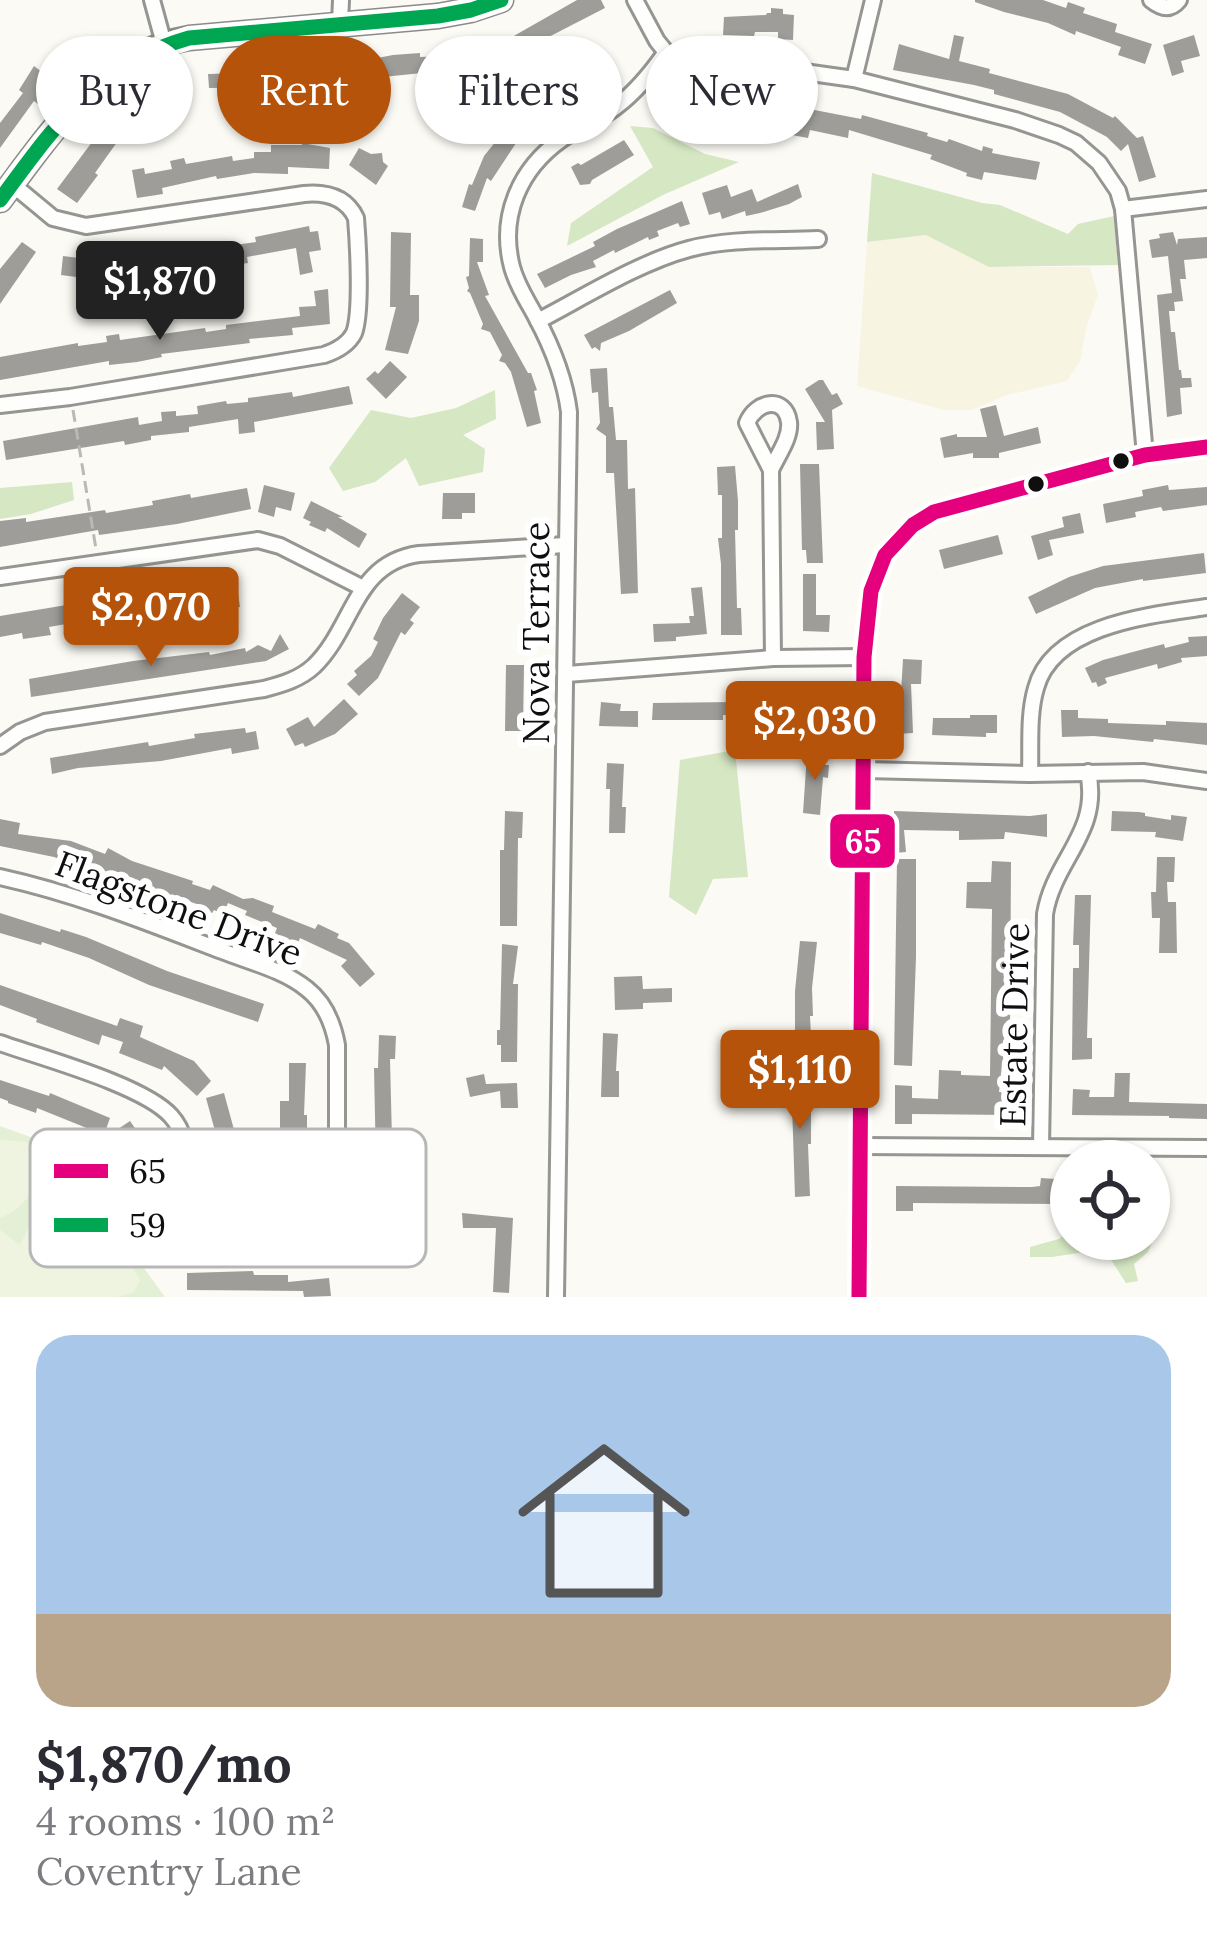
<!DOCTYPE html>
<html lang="en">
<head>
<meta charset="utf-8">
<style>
	:root { --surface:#fff; --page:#f7f7f7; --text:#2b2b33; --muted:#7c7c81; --accent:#b45309 }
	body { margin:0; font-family:Lora,serif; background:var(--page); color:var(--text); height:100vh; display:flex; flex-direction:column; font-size:45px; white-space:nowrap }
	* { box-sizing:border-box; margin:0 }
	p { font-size:39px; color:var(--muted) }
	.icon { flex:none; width:66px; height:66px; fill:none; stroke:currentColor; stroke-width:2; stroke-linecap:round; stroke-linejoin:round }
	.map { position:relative; height:1297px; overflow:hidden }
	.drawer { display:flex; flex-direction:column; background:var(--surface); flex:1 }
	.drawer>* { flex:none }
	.banner { position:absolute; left:36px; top:36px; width:1137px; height:108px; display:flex; gap:24px }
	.fabs { position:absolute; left:1050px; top:1140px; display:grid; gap:24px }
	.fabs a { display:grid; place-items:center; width:120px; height:120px; border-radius:50%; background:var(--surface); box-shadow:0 3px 9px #0004; font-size:60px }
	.price { position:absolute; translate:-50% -102px; padding:0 27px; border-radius:12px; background:var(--accent); color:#fff; font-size:39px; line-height:78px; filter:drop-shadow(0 3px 6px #0008) }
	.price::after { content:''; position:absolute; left:50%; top:72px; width:36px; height:27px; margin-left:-18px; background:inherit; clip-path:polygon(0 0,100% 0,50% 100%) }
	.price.selected { background:#222; color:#fff }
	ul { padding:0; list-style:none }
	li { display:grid; align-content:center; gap:24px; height:636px; padding:0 36px }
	li span { display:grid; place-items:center; height:372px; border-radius:36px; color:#555 }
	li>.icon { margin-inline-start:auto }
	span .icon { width:216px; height:216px; fill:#fffc; stroke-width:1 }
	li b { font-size:51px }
	.chip { padding:0 42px; border-radius:54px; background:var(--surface); box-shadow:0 3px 9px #0004; font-size:42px; line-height:108px }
	.chip.selected { background:var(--accent); color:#fff }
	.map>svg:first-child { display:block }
</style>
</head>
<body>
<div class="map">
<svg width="1207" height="1297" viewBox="0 0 1207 1297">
	<rect width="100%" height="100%" fill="#fbfaf4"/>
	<path fill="#f7f5e1" d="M926 235 990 267H1090L1098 295 1087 325 1080 361 1067 381 1007 395 972 410H944L857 386 867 242Z"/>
	<path fill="#e4f0d5" d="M0 1126 105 1164 133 1253 165 1297H0Z"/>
	<g fill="#d5e7c3">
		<path d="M630 126 653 128 705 154 739 162 665 194 567 246 571 223 653 167Z"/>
		<path d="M872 173 982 203 1000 205 1068 234 1078 224 1114 216 1118 265 989 267 926 235 867 242Z"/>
		<path d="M495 390 496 419 463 435 485 449 483 472 419 486 406 458 375 482 343 491 329 468 371 410 411 418 456 408Z"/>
		<path d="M72 482 74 500 31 514 0 519V488Z"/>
		<path d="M735 750 748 877 713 879 696 915 669 897 680 760Z"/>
		<path d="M1071 1229V1239H1144L1152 1243 1148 1252 1134 1264 1138 1281 1126 1283 1104 1249 1052 1257H1030V1247L1059 1239Z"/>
	</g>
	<g fill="#eef4df">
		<path d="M0 1140 27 1142C37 1178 39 1201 0 1218Z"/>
		<path d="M96 1184 121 1249 140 1280 134 1292 117 1297H0V1230L20 1245C42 1201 48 1195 96 1184Z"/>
	</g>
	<g fill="#9f9d99">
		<path d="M577 0H601L605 8 537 43 539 47 524 54 477 70 471 48 512 37Z"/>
		<path d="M975 0H1043L1066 8 1068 2 1085 8 1083 13 1117 24 1115 32 1152 44 1145 64 1118 55 1121 47 1076 31 1075 35 1048 23 1004 12 975 2Z"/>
		<path d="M771 8 783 9V14L794 15 793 40 778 39V32H755L754 36 723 35 724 17 766 15 767 13H771Z"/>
		<path d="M954 35 964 37 959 61 990 69 989 73 1068 94 1113 118 1115 116 1137 138 1143 136 1156 177 1139 182 1128 144 1121 151 1107 137 1060 112 994 94V90L974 85 893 70 899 44 949 59Z"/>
		<path d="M1194 35 1200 56 1181 61 1184 72 1172 76 1163 45Z"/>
		<path d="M458 48 459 74 433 75 432 72 284 87 209 88 208 74 244 73V71L307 63 357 62 393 55 420 53V57L445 56V49Z"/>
		<path d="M34 66 55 82 38 104 34 101 0 148V123L23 93 19 90Z"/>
		<path d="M583 79 592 93 553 118 552 115 542 121 535 110 545 103 547 106 566 95 568 89Z"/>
		<path d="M670 96 693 102 690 110 756 108V114L794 115 798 113 799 107 861 119 862 115 928 133 927 136 947 142 949 139 982 151 983 146 993 149 992 153 1040 162 1036 180 984 172 982 180 966 176 967 173 930 159 932 155 849 130 848 138 810 130 808 138 770 131 698 134V125L659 118 664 100 668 101Z"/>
		<path d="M509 125 522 134 491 181 487 178 475 211 462 207 469 184 472 185 484 156Z"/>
		<path d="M104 126 120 138 95 173 98 175 77 203 57 189Z"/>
		<path d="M624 140 634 155 592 180 590 184 580 185 571 167 578 163 581 165Z"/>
		<path d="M302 143 330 148 329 169 288 167V174L254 173 217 179 216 176 162 188 163 194 137 198 132 170 144 168 145 174 172 169 170 161 184 158 186 164 232 156 233 161 254 158V152H271V145H302Z"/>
		<path d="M359 148 371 154 382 153 383 162 388 166 376 185 349 165Z"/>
		<path d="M798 184 802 197 789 204 760 213 746 216 745 211 722 219 720 212 709 215 702 193 727 185 731 197 752 189 757 202Z"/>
		<path d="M682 201 690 224 680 227 678 223 657 231 659 236 649 240 648 237 615 253 614 250 593 261 596 267 571 275 545 288 537 274 595 246 593 242 617 229Z"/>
		<path d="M309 226 310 232 318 231 321 250 309 252 313 272 300 275 296 248 247 257 248 263 221 267 220 261 171 268V274L144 278 143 273 99 280 61 275 63 256 103 261 140 255V251L152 249 154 258 180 253 179 248 206 243 207 249 256 242 255 237Z"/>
		<path d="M391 232 411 233 410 295H419V321L408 354 385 350 396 307H390Z"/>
		<path d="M1173 232 1177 245 1178 239 1207 237V258L1184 260 1186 279H1180L1183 301 1174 302 1175 311H1169L1171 332H1175L1179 370H1181L1182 378H1191L1192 387 1180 388 1182 414 1167 417 1157 295 1172 293 1168 256 1152 258 1149 240 1160 238 1159 234Z"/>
		<path d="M470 238 483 239V262H477L489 295 485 296 528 373H531L537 390 534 391 541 423 527 427 511 372 505 363 499 361 502 355 490 332 481 329 483 324 470 293 467 291 469 288 466 277 469 276Z"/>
		<path d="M22 242 36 252 0 304V269Z"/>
		<path d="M328 289 330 324 292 328 293 335 249 339 250 343 161 354 162 357 137 362 109 365V361L0 380V357L78 343V346L107 342 106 336 119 334 120 340 205 328 206 332 226 329V325L300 316 299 307 316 306 314 291Z"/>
		<path d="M670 290 677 303 629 331 601 343 600 351 595 347 592 349 584 335Z"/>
		<path d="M390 361 407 377 386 399 366 379 375 371 378 374Z"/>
		<path d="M607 368 609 407H613L616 440H627L628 489 635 488 638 593 621 594 614 473H606V436L596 429 600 423 598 392 592 393 590 369Z"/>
		<path d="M819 380H823L832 395 837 393 843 404 832 410 834 449 817 450 816 422H825L805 389Z"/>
		<path d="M349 386 353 404 254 422 255 432 239 434 238 419 189 427V432L151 436V440L125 445 124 441 6 460 3 441 138 417 139 425 162 421 161 412 176 411V416L198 414 197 406 226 401 227 404 248 402V398L292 392 293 397Z"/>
		<path d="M996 405 1004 436 1038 427 1041 443 999 453V458H973V453L944 458 940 438 957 434V437H987L980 409Z"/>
		<path d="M800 464H819L823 563H807L806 550H802Z"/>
		<path d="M735 466 738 501V530H735L737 608H741L742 635H721V564L718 538H722V495H718L717 467Z"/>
		<path d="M264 485 295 493 291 511 276 507 274 517 258 512Z"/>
		<path d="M1168 485 1169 490 1207 487V505L1163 511 1161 507 1135 512 1136 517 1106 523 1103 504 1143 496 1142 490Z"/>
		<path d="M247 488 251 509 177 524 99 535 98 530 0 547V521L26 518V522L105 510 106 513 153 505 152 501 190 494 191 498Z"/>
		<path d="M443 493H475V513H462V519H442Z"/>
		<path d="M311 501 343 517H338L367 534 359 548 327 528 325 532 309 525 311 522 303 518Z"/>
		<path d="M1080 513 1084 533 1049 540 1053 555 1038 560 1031 536 1064 527 1062 517Z"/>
		<path d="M998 535 1003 554 944 569 939 550Z"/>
		<path d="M1204 553 1206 573 1143 581V579L1095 588 1036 614 1028 597 1069 577 1103 566Z"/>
		<path d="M803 574H816V615H830L829 632 803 631Z"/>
		<path d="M236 579 240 607 175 615 174 608 135 615V612L49 627 51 635 23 639 22 633 0 637V616L121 596 189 588 190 593 219 589 218 581Z"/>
		<path d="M702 587 707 634 676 637V641L654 642 653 624 690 623 689 616H694L691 588Z"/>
		<path d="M402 593 420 607 410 620 414 623 405 635 401 632 378 678 359 696 347 684 357 675 354 671 371 656 378 642 373 639 383 618Z"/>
		<path d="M280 634 289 649 266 661 31 697 29 679 133 661 209 652 210 655 245 648 246 652 258 645 271 651Z"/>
		<path d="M1207 636V656L1181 658 1182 662 1158 669 1157 664 1105 678 1107 683 1098 687 1096 682 1092 683 1085 668 1103 660 1144 649 1164 644 1165 648 1189 642 1188 637Z"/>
		<path d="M903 659 922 660 921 684H911L913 733 896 734 895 693H901Z"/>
		<path d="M506 665H524L523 731H505Z"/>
		<path d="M773 696 829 698 828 723 811 722 812 715 784 712V715L760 712V716L723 715V720H652L653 703 734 702V699L772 700Z"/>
		<path d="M344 699 358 714 335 734 305 747 303 743 295 746 286 729 308 717 314 727Z"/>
		<path d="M601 702 621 704 620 711H638V727L599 726Z"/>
		<path d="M1061 710H1078V718L1108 719V723L1166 725V721L1207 723V745L1154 739 1153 742 1094 736 1062 737Z"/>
		<path d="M970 715H997V733H986V737L932 735 933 718H970Z"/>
		<path d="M245 728 246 733 256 731 259 749 232 754 231 748 161 761 78 768 52 774 50 758 148 742 149 746 195 738 194 734Z"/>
		<path d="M807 754 826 755 825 765H829L828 778 823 777 820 815 803 813Z"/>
		<path d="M607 763 624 764 622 807H626L625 833H609L610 789H606Z"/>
		<path d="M505 811 523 812 522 838H518L517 926H500V850H504Z"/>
		<path d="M894 811 1030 816 1047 814V837L1005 832 1004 839 959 840V831L904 830 906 852 894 853Z"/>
		<path d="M1112 811 1139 812 1145 813V816L1171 820V815L1187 817 1183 841 1155 837 1156 832 1111 831Z"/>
		<path d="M0 819 20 823 18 834 71 841 105 854 108 848 132 861 193 881 192 884 210 890 213 885 243 899 253 898 274 906 272 912 315 929 318 924 339 934 337 938 349 943 375 974 360 987 341 966 347 960 300 938 296 948 273 938 277 928 245 915 247 911 228 903 223 914 214 910 212 913 202 909 203 906 160 892 159 895 88 867 87 870 54 857 0 846Z"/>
		<path d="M1157 857H1175L1174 882H1167L1168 902H1176L1177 953H1159L1160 918H1152L1151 892H1156Z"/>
		<path d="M897 859H916V957L912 1066 894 1065Z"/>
		<path d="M992 861 1011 862 1010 1029H1007L1008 1064H1002L999 1092 1011 1093 1010 1115 912 1114V1124H895V1085L912 1086V1098L938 1099 939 1070 961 1071V1075L990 1076 992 909 966 908 967 882H991Z"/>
		<path d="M1075 895H1091L1087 1038H1092V1059L1072 1060 1073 968H1079V945H1073Z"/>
		<path d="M0 913 60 932 61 929 86 937 167 971 264 1004 258 1022 149 985 89 958 42 942 41 945 0 933Z"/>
		<path d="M800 941 817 942 812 988 813 1016H810L812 1056 795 1057V991Z"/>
		<path d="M502 944 518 946 513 984H518L517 1062H501V1045H497V1030H500Z"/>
		<path d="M642 976 643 989 672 988V1002L643 1003V1009L615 1010 614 977Z"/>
		<path d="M0 985 117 1026 120 1018 143 1026 140 1037 194 1061 211 1081 197 1096 164 1066 162 1070 119 1053 123 1042 102 1035 99 1045 36 1022 37 1019 0 1005Z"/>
		<path d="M603 1033 618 1034 616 1071H619V1097H601Z"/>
		<path d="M379 1035 396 1036 395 1059H390L392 1140H401V1168H395L396 1221 387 1238 390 1240 384 1253 366 1244 374 1229 369 1226 377 1213 374 1068H378Z"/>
		<path d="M289 1063H306L304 1115H307V1129H304L303 1151H307V1167L284 1166 285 1129H280V1101H289Z"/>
		<path d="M1115 1073H1130L1129 1102 1207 1104V1119L1169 1118V1116L1072 1115 1073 1089 1090 1090 1089 1097H1114Z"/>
		<path d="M484 1074 486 1084 517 1083 518 1108H501L500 1091 470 1097 466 1078Z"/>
		<path d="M0 1080 49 1096 50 1093 110 1118 104 1135 37 1108 36 1113 8 1103V1101L0 1098Z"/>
		<path d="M780 1083 811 1084V1144H808L810 1196 795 1197 792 1103 780 1102Z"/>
		<path d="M224 1093 236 1137H247L244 1206 229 1205 227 1165H222L224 1128 215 1131 206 1098Z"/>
		<path d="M130 1121 146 1144 161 1185 150 1189 166 1225 162 1226 183 1253 166 1266 151 1247 135 1254 126 1231 141 1225 134 1208 143 1203 131 1168 138 1166 115 1131Z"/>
		<path d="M1041 1178 1056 1179V1188L1071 1187V1225L1060 1224 1062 1204 913 1203V1211H896V1186L1032 1187 1040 1186Z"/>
		<path d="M462 1213 513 1218 509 1293 493 1292 496 1228H463Z"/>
		<path d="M253 1271 254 1275H288V1282L329 1278 331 1296 304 1297 303 1291 187 1290V1273Z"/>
	</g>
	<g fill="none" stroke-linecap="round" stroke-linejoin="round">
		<defs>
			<g id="street">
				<path d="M152 0 164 44"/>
				<path d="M635 0 657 41 666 52 690 64 804 72 854 79 1015 120 1059 135 1076 143 1099 163 1118 191 1123 209 1145 455"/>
				<path d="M1151 0C1161 8 1170 11 1179 0"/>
				<path d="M340 24 341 0"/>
				<path d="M854 79 873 0"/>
				<path d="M1123 209 1207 199"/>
				<path d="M538 321C584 297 640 262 689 249 730 238 776 241 818 239"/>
				<path d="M0 405 70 397 324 355C336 351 348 345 354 333 362 312 358 243 356 218 346 197 326 192 304 194L86 226 53 218 12 184"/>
				<path d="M771 470 747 423C756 401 785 395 789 422 791 438 777 456 771 470L773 658"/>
				<path d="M0 577 258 540 280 546 363 588"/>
				<path d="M567 674 773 658 864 657"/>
				<path d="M0 746 20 732 45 722 264 689C283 684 300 679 314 666 354 627 354 563 419 554L565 545"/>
				<path d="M865 770 1030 774 1143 772 1207 781"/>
				<path d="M1030 774C1031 746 1028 715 1036 688 1053 624 1152 615 1207 607"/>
				<path d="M0 877C77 894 149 923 222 951 250 962 284 970 307 989 325 1003 333 1023 337 1045V1199C325 1249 265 1235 225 1235 170 1218 204 1152 171 1116 143 1085 42 1058 0 1043"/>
				<path d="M860 1146 1207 1148"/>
				<path d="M1041 1147 1045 914C1054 859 1101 833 1088 772"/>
				<path d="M556 1297 569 412C565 380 551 345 536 317 527 300 517 286 512 267 499 217 519 169 562 139 579 127 600 120 617 106 637 91 652 72 666 52"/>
				<path d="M859 1297 864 657C868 592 870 545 934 512L1145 455 1207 447"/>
			</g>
			<path id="secondary" d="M0 200C50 134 101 53 189 38L438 16 471 10 501 0"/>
		</defs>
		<use href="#street" stroke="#959592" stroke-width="20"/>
		<use href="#secondary" stroke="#8c8b89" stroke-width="27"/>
		<path stroke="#b9b9b8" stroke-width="3" stroke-dasharray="12 6" stroke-linecap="butt" d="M73 410 96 549"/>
		<use href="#street" stroke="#fefefd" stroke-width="14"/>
		<use href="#secondary" stroke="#f4f3eb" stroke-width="21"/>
		<defs>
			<path id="bus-1" d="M859 1297 864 657 871 591 885 555 913 525 934 512 1145 455 1207 447"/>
			<path id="bus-2" d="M0 200C55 126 96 64 189 38L438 16 471 10 501 0"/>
		</defs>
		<use href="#bus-1" stroke="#fff" stroke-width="24"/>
		<use href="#bus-2" stroke="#fff" stroke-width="24"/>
		<use href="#bus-1" stroke="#e5007d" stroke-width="15"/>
		<use href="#bus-2" stroke="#00a651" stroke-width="15"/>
	</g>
	<g fill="#0f0f0f" stroke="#fff" stroke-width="4.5">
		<circle cx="1121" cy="461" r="10"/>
		<circle cx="1036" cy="484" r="10"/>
	</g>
	<g text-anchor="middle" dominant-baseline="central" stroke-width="12" stroke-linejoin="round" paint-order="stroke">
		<g font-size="36" fill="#0f0f0f" stroke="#fff">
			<text transform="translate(536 633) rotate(-90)">Nova Terrace</text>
			<text transform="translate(179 908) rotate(21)">Flagstone Drive</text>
			<text transform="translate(1014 1025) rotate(-89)">Estate Drive</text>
		</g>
	</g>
	<rect x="30" y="1129" width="396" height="138" rx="18" fill="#fff" stroke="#b7b7b7" stroke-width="3"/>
	<rect x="54" y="1164" width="54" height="14" fill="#e5007d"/>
	<rect x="54" y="1218" width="54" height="14" fill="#00a651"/>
	<g font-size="33" fill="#0f0f0f">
		<text x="129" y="1183">65</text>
		<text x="129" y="1237">59</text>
	</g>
	<rect stroke="#fff" stroke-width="4.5" x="828" y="812" width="69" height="58" rx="12" fill="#e5007d"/>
	<g font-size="33" text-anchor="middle" font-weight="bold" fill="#fff">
		<text x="863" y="853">65</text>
	</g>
</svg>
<div class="fabs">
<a><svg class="icon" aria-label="locate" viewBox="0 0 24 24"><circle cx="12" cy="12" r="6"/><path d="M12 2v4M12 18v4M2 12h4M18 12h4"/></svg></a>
</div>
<b class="price selected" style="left:160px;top:343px">$1,870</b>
<b class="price" style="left:151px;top:669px">$2,070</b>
<b class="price" style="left:815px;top:783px">$2,030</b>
<b class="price" style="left:800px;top:1132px">$1,110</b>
<div class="banner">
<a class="chip">Buy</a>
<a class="chip selected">Rent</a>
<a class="chip">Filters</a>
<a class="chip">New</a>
</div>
</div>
<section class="drawer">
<ul>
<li><span style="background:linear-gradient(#a9c7e8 75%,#b9a48a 0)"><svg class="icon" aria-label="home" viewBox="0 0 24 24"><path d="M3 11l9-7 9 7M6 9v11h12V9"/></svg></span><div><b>$1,870/mo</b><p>4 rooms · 100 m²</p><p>Coventry Lane</p></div></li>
</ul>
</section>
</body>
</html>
